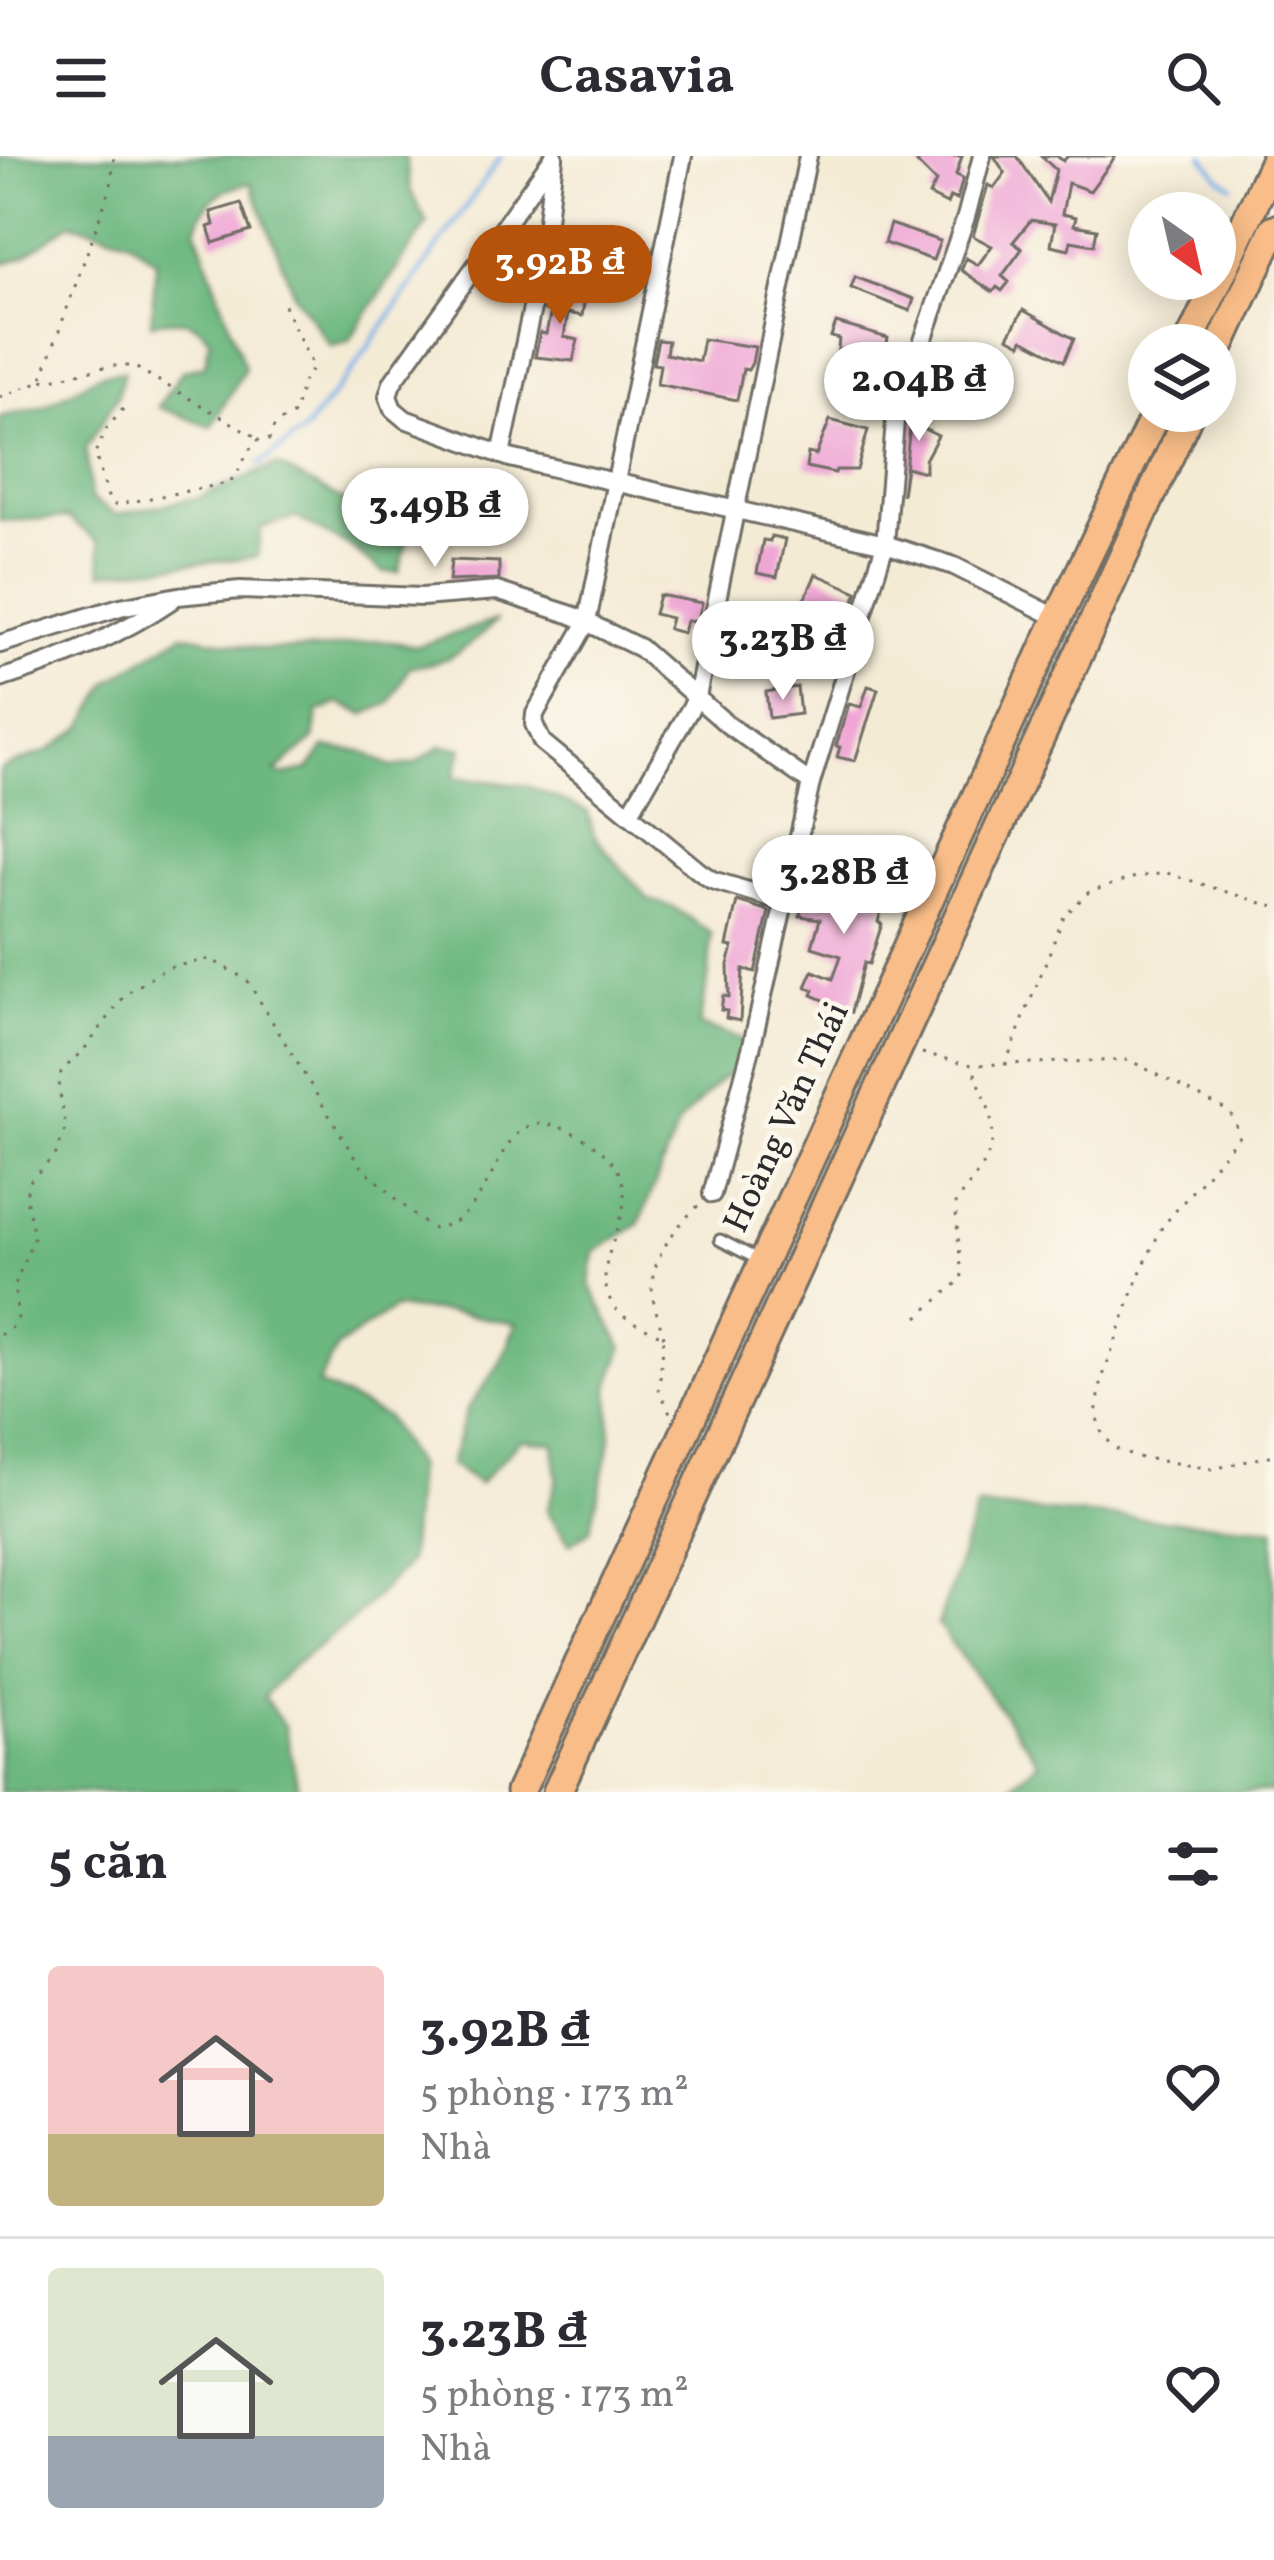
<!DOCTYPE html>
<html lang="vi">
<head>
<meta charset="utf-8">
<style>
	:root { --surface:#fff; --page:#f7f7f7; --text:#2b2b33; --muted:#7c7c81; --line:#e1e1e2; --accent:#b45309 }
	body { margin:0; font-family:Vollkorn,serif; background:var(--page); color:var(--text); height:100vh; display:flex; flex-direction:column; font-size:45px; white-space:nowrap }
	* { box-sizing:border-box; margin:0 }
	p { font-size:39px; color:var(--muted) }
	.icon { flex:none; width:66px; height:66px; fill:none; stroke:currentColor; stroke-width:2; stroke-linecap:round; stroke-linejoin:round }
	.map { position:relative; height:1636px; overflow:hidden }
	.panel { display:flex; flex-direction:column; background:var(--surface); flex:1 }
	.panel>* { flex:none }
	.needle { width:78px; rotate:146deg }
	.tools { position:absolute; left:1128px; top:36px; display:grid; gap:24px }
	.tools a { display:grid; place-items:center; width:108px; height:108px; border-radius:50%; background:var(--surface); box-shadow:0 6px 30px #0003; font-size:60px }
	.price { position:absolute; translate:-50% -102px; padding:0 27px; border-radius:42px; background:#fff; color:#222; font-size:39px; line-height:78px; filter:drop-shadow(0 3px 6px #0008) }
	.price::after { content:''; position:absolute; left:50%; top:72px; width:36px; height:27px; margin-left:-18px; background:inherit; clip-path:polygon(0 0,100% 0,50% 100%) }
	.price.current { background:var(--accent); color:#fff }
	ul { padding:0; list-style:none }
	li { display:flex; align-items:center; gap:36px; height:300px; padding:0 48px }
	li+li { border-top:3px solid var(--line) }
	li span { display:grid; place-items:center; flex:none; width:336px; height:240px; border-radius:12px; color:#555 }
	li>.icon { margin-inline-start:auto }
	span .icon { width:144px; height:144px; fill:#fffc; stroke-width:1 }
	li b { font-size:51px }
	h2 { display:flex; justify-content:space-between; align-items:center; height:144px; padding:0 48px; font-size:51px }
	header { display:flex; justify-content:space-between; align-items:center; height:156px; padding:0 48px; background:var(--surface); font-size:54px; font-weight:700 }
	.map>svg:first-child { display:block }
</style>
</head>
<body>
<header><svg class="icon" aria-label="menu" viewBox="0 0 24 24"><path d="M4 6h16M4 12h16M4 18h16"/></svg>Casavia<svg class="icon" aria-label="search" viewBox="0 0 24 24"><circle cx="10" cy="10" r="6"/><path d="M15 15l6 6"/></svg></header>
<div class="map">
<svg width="1274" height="1636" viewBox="0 0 1274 1636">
	<rect width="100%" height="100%" fill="#fbf7ec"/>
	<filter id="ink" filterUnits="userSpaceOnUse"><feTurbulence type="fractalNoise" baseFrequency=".00833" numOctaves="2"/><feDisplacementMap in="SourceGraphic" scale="24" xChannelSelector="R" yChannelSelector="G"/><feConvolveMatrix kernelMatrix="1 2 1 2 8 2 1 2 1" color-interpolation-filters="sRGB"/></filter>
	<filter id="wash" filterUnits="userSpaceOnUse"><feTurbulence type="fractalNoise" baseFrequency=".004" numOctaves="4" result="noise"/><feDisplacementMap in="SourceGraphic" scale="48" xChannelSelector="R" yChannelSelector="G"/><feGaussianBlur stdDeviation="2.7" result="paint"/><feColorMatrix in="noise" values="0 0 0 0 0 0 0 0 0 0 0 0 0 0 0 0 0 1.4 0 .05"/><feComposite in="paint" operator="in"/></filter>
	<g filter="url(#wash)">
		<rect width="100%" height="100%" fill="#f4ebd5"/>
		<g fill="#6db880" stroke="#4c7256" stroke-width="3">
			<path d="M0 0H405L411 36 427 67 349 185 330 189 294 138 251 27C220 33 205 43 196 73L245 212 211 271 158 251 182 215 205 209 210 183C193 160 177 164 151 167L156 105 128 83 71 67 24 101 0 109Z"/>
			<path d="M124 215 117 241 86 292 91 343 116 359 200 341 276 309 367 357 410 373 399 416H383L349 390 295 361 261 372 257 401 102 416 99 386 68 362 0 365V261L45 250 101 218Z"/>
			<path d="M497 464C472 489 447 510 410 510L390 547 365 558 339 547 318 556 314 583 276 615 282 619 308 614 324 592 362 595 392 611 414 608 441 590 463 592 454 621 528 630 588 656 594 680 649 744 673 751 711 777 709 818 699 869 745 884 746 909 720 924 679 967 639 1068 594 1096 590 1129 623 1192 609 1230 611 1283 590 1374 570 1388 547 1355 557 1323 554 1287 520 1284 479 1328 450 1309 466 1255 500 1207 516 1168 460 1157 394 1152 337 1191 318 1228 386 1261 416 1311 409 1406 356 1461 286 1515 264 1541 285 1571 299 1636H0V613L48 595 83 571 109 526 183 478 262 493 319 494 378 484 418 490Z"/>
			<path d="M977 1351 1274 1372V1636H1002L1039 1606 938 1469Z"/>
		</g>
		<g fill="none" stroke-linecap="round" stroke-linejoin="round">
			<g stroke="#7cb0e9" stroke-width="4.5">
				<path d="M1203 0 1220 22 1232 29"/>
				<path d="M259 309 304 275 351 216 501 0"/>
			</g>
		</g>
		<g id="blocks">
			<g fill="#efa6d5">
				<path d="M924 0H962L956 19 963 22 957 44 950 41 947 48 929 39 936 26 917 7Z"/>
				<path d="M994 0H1017L1048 46 1056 14 1041 0H1057L1063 5 1068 0H1116L1090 35 1068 27 1062 58 1076 61 1074 69 1097 73 1094 89 1071 85 1069 93 1051 89 1055 68 1031 64 1013 86 1022 93 1002 120 1009 126 1002 135 997 131 993 136 961 114 966 102 978 109 992 90 973 80 988 29 994 32 1005 17Z"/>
				<path d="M241 47 251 75 213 87 208 71 214 69 211 56Z"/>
				<path d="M890 68 940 85 933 104 884 87Z"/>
				<path d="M855 121 914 143 910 155 851 132Z"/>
				<path d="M549 135 585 141 582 160 568 157 564 181 578 184 573 205 535 201 540 177 546 178 551 155 545 154Z"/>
				<path d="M1023 154 1074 183 1064 205 1023 183 1021 188 1008 181Z"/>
				<path d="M836 167 888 182 879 228 858 224 857 232 834 231 839 183 831 181Z"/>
				<path d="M703 183 755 191 752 207 748 214 743 213 737 244 657 228 660 209 653 208 658 184 668 185 666 198 699 205Z"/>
				<path d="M912 254 923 257 920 271 938 280 925 304V316L906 311 902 339Z"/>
				<path d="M830 264 868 274 857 314H836L835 317 806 311 808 297 816 299Z"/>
				<path d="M771 380 785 383 777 421 757 417 763 384 770 385Z"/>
				<path d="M451 404 499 406V423L449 425Z"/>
				<path d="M816 418 857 436 839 490 796 474 801 459 798 458Z"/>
				<path d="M659 439 702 447 698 464 686 465 683 477 668 473 671 462 654 458Z"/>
				<path d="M868 530 878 533 855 605 837 601 840 591 836 590 849 548 861 551Z"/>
				<path d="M797 531 800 558 769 562 766 536Z"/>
				<path d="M819 713 837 717 835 725 885 741 878 766 882 768 869 808 864 807 851 856 812 839 814 834 806 831 813 815 833 823 841 800 812 791 820 763 800 760 802 747 819 750 826 727 816 725Z"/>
				<path d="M737 745 769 755 755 816 743 813 740 865 726 862 727 855 721 854 723 840 729 841 728 809 733 791 727 790Z"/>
			</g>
		</g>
	</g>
	<g filter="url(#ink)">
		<use href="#blocks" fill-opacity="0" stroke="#716e66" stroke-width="3"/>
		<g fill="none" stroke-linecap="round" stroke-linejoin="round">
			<defs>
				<path id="service" d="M720 1084 761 1105"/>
				<g id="minor">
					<path d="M554 0 392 227 388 240 393 253 405 263 510 302 885 388 954 410 1058 462"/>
					<path d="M683 0 587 466 535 558 534 568 542 586 700 716 712 724 784 746"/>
					<path d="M501 299 543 100 554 2"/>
					<path d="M0 488 120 451 178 440 240 434 422 441 497 435 572 459 640 492 728 569 811 627"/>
					<path d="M0 523C62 504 119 480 172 444"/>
					<path d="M630 657 697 541 808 0"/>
					<path d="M712 1038 751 893 811 627 885 388 895 265 966 61 982 0"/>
				</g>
				<g id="primary">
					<path d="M1188 189 1274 5"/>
					<path d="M1215 201 1274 73"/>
					<path d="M520 1636 1058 462 1157 255"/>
					<path d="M557 1636 1190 255"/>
				</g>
			</defs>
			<use href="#service" stroke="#716e66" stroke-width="15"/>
			<use href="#minor" stroke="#716e66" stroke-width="22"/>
			<use href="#primary" stroke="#716e66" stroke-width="33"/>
			<g stroke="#716e66" stroke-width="3" stroke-dasharray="3 9" stroke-linecap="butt">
				<path d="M43 225 109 210H133L258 282"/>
				<path d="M0 241 41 225 111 30 114 0"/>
				<path d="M123 253 107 272 95 297 109 344 115 349 228 327C244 314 243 295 260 283L269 284 275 268 294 258 303 226 313 211 283 147"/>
				<path d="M922 897 972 909 1129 904 1230 956 1240 979 1162 1071 1139 1119 1102 1223 1096 1258 1101 1275 1114 1292 1137 1301 1213 1313 1274 1299"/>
				<path d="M1005 909 1064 760 1089 736 1136 721 1167 717 1274 751"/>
				<path d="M918 1161 962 1123 955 1046C1003 990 1001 977 972 911"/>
				<path d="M0 1179 13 1171 18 1161 14 1131 34 1080 26 1042 28 1027 57 997 66 971 59 932 61 916 87 890 126 838 166 812 210 803 247 824 358 1007 418 1063 434 1073C443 1070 453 1068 460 1062 507 1024 499 933 583 982 678 1039 573 1097 616 1153 625 1165 650 1173 664 1181L659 1233 671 1259"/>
				<path d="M664 1181C660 1166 652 1147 652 1132 652 1099 679 1067 701 1047"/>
			</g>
			<use href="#service" stroke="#fff" stroke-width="9"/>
			<use href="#minor" stroke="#fff" stroke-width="16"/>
			<use href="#primary" stroke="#f8bd88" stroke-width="27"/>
		</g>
	</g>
	<g text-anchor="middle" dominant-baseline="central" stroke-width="9" stroke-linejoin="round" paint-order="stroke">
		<g font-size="36" fill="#2b2b2b" stroke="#fbf7ec">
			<text transform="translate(788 962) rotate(-65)">Hoàng Văn Thái</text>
		</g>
	</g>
</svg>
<div class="tools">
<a><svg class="needle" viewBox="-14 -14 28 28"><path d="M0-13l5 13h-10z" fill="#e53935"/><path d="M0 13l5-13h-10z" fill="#7c7c81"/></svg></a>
<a><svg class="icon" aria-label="layers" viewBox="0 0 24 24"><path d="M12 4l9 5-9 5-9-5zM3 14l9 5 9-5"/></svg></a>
</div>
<b class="price current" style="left:560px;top:171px">3.92B ₫</b>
<b class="price" style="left:919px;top:288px">2.04B ₫</b>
<b class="price" style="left:435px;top:414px">3.49B ₫</b>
<b class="price" style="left:783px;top:547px">3.23B ₫</b>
<b class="price" style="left:844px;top:781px">3.28B ₫</b>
</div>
<section class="panel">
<h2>5 căn<svg class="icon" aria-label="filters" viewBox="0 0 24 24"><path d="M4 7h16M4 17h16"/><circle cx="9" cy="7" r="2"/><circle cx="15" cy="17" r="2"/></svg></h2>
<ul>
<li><span style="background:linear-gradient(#f6c9c9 70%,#c2b280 0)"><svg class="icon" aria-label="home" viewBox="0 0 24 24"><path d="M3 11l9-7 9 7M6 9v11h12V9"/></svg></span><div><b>3.92B ₫</b><p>5 phòng · 173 m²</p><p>Nhà</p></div><svg class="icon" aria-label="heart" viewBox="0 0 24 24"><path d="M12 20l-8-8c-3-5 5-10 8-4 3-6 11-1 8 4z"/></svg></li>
<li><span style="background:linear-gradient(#dfe7d0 70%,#9aa5b1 0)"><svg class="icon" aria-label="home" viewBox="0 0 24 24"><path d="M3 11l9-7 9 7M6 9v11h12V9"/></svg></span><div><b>3.23B ₫</b><p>5 phòng · 173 m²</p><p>Nhà</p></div><svg class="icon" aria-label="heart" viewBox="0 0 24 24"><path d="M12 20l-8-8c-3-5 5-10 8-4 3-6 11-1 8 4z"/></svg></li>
</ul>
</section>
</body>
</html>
